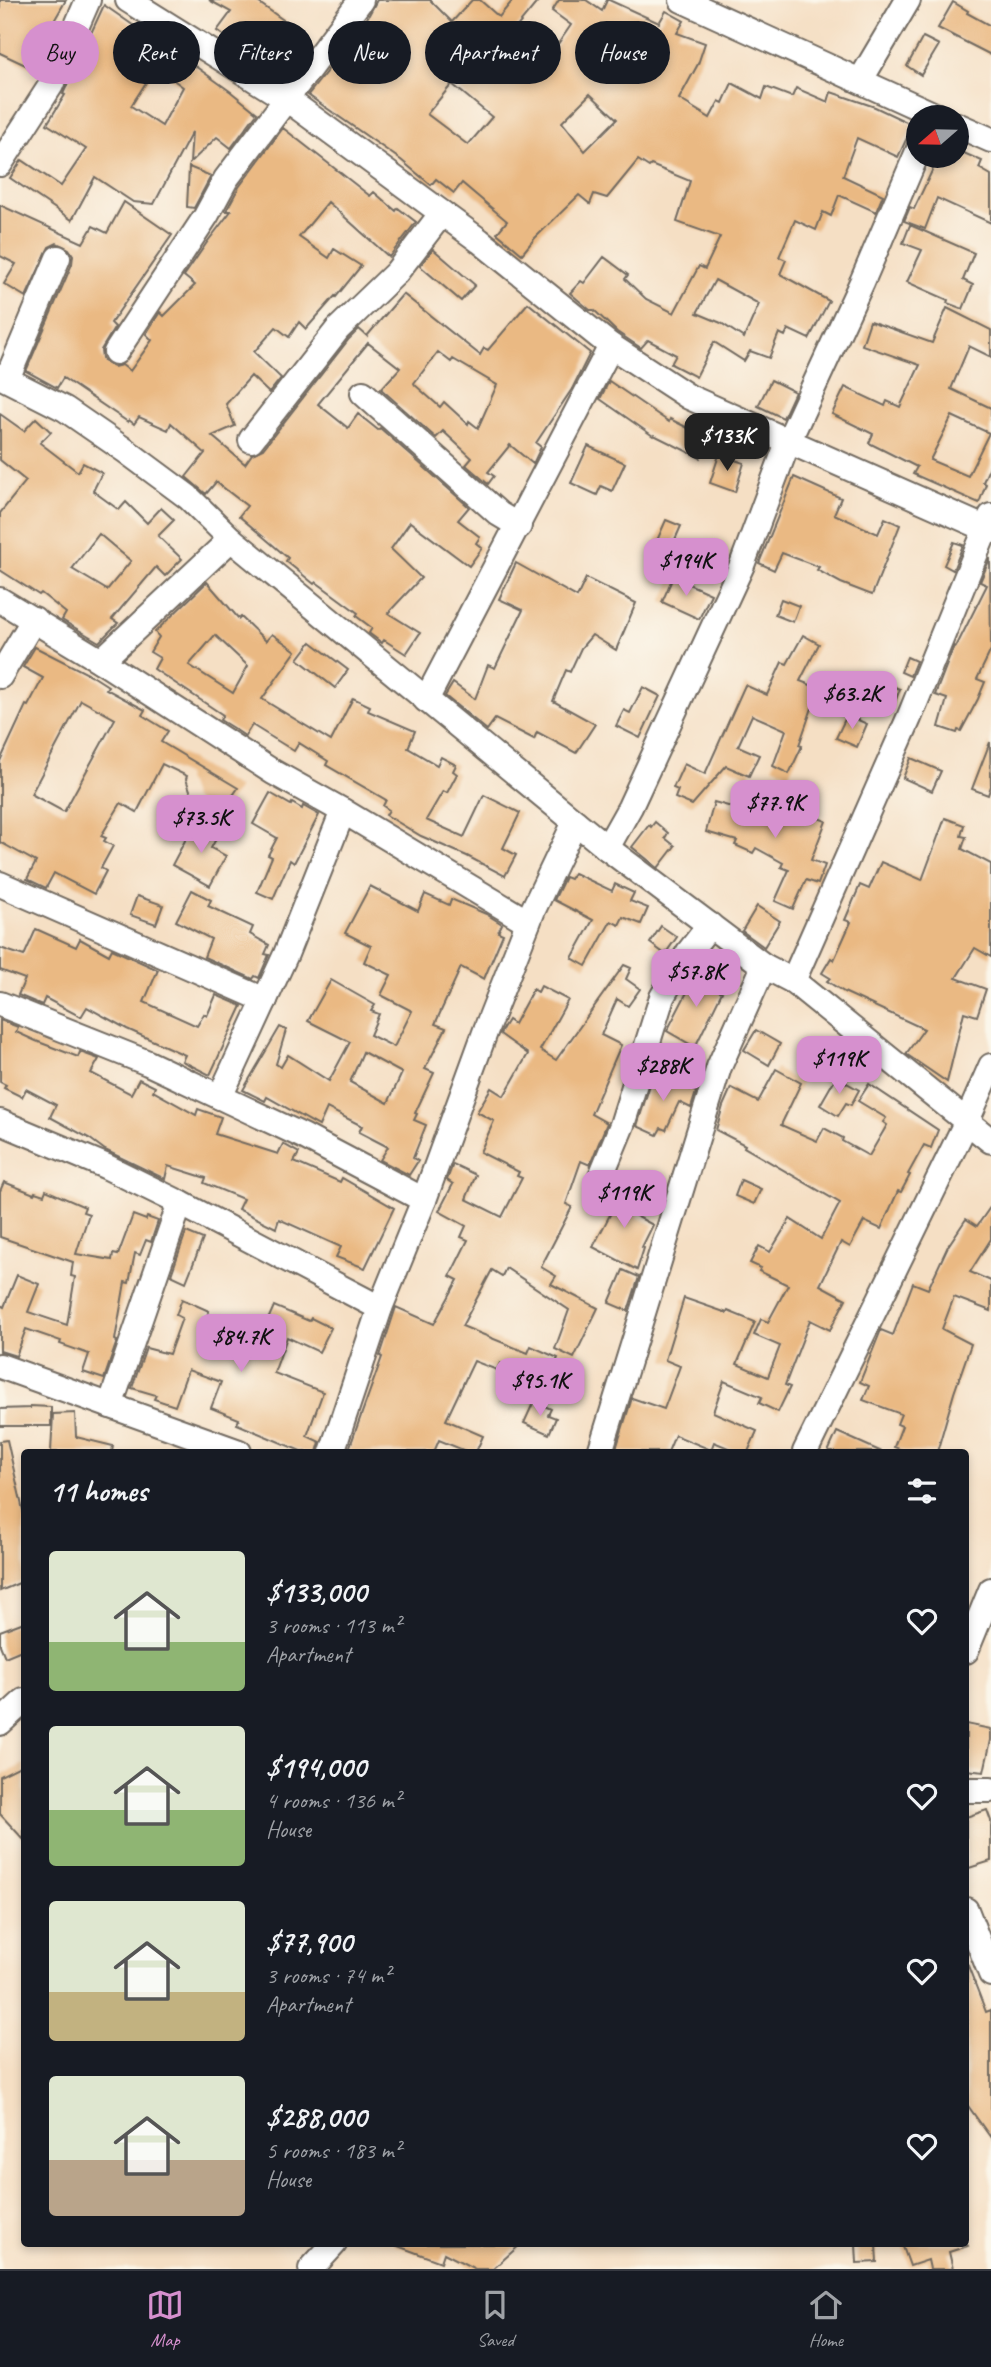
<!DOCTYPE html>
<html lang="en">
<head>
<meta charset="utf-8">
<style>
	:root { --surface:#171b24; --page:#20242c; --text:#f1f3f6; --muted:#9ea1a6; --line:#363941; --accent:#d690ce }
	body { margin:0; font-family:Caveat,sans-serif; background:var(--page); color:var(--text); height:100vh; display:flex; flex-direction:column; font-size:26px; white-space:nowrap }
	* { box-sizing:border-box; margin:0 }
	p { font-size:23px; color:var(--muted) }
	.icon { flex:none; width:38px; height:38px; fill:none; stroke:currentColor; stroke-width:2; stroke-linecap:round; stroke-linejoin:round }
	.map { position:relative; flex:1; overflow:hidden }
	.details { position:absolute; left:21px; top:1449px; width:948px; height:798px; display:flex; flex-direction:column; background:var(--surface); border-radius:7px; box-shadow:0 4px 10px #0003 }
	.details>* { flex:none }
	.top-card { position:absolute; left:21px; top:21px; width:950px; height:63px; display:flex; gap:14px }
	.needle { width:46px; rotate:250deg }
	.tools { position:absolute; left:906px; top:105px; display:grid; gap:14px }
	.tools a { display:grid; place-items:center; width:63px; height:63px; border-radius:50%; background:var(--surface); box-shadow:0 4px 10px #0003; font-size:35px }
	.price { position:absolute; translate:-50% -60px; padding:0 16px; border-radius:14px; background:var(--accent); color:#111; font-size:23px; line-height:46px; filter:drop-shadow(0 2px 4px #0008) }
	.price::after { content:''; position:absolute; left:50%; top:42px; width:21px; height:16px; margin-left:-10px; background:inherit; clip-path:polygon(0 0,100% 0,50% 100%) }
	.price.current { background:#222; color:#fff }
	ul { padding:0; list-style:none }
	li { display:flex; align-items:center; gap:21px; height:175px; padding:0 28px }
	li span { display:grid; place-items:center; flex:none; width:196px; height:140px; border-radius:7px; color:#555 }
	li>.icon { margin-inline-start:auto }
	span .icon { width:84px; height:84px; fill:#fffc; stroke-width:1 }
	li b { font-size:30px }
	h2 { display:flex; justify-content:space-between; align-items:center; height:84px; padding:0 28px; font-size:30px }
	.tag { padding:0 24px; border-radius:32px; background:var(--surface); box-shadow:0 4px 10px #0003; font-size:24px; line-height:63px }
	.tag.current { background:var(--accent); color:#111 }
	.tab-bar { display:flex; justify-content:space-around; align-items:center; height:98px; border-top:2px solid var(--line); background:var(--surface); font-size:19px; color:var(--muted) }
	.tab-bar a { display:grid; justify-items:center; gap:4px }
	.tab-bar .current { color:var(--accent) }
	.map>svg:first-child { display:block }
</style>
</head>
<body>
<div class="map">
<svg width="991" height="2269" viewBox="0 0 991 2269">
	<rect width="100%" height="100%" fill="#fbf7ec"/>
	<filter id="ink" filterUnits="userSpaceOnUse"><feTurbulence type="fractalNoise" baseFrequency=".0143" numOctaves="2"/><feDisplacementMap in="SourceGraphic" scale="14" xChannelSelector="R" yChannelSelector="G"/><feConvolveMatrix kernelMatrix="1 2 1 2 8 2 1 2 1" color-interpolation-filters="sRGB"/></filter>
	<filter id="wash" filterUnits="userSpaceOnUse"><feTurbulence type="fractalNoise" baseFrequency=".00686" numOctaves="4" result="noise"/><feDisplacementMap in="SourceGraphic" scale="28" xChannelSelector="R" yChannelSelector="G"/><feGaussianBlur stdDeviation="1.57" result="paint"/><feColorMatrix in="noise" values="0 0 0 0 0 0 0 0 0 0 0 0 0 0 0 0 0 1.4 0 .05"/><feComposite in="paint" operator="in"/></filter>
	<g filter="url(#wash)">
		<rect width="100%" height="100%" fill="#f5dfc4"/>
		<g id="blocks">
			<g fill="#eab983" fill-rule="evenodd">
				<path d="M0 0H66L54 21 31 48 48 56 40 72 0 53Z"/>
				<path d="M209 0H255L286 22 278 32 303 53 284 78 250 50 249 53 217 31 231 12Z"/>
				<path d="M377 0H430L452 22 472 0H480L499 17 513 0H539L515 29 549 57 571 25 552 11 559 0H586L602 11 607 0H609L659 23 666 11 684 21 677 33 705 43 698 64 679 99 710 118 719 101 723 103 732 83 762 99 766 87 792 97 796 88 828 102 831 92 875 107 913 125 898 157 857 138 843 176 883 195 876 212 839 195 831 216 823 212 816 230 795 220 779 257 786 260 780 274 829 301 809 339 788 329 785 336 779 333 769 358 750 351 744 361 714 342 696 377 671 364 676 355 648 340 641 348 617 332 594 310H590L570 293 581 281 584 283 604 257 628 275 625 279 646 299 674 313 699 266 705 269 720 237 677 222 690 181 651 165 649 167 638 160 607 198 594 194 590 204 579 195 535 238 522 254 497 233 507 221 462 183 454 193 436 179 431 185 401 160 308 95 364 24ZM602 26 634 41 616 73 586 50ZM452 84 492 117 468 145 427 114ZM590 94 617 119 585 151 562 122ZM715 280 759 304 744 338 721 323 697 313Z"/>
				<path d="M953 2 968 11 967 13 991 26V55L938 28Z"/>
				<path d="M104 5 150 37 152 35 231 92 257 113 231 148 217 137 190 163 192 132 154 204 133 202 95 177 72 220 10 178 22 160 61 186 86 149 47 124 65 95 63 94ZM156 67 183 87 162 126 131 106Z"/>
				<path d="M923 37 939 45 921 75 907 66Z"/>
				<path d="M283 128 370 196 374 192 396 211 398 208 416 222 389 257 328 202 299 237 329 258 334 249 361 266 336 297 335 296 306 329 299 322 289 337 276 327 254 352 281 378 269 393 251 376 226 404 235 426 212 436 245 464 252 454 263 449 349 339 359 329 367 336 403 294 480 355 484 348 488 350 528 303 590 353 572 389 536 443 541 447 533 464 510 445 488 472 494 476 488 484 466 465 472 458 443 431 436 438 381 389 400 368 368 343 318 404 348 428 358 414 378 430 380 428 469 507 458 520 480 537 476 543 482 548 469 566 410 522 391 549 421 578 388 613 420 633 406 654 384 640 382 643 370 634 369 633 372 628 356 616 358 613 316 582 314 584 286 561 288 558 239 516 247 506 216 482 206 494 186 477 205 453 171 423 168 430 139 417 134 424 129 420 128 422 63 378 57 388 26 371 72 264 73 255 69 249 57 243 49 247 26 297 4 284 16 264 0 256V205L83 243 93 226 107 233 124 202 172 235 111 323 115 327 101 350 102 358 107 364 114 367 122 365 130 371 152 340 146 334 160 312 164 316 195 285 184 276 208 241 231 211H226L239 187ZM438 352 451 362 453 359 497 385 478 428 469 421 468 424 444 402 440 407 415 385 414 383Z"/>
				<path d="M957 150 982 161 979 168 991 175V223L937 198 925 229 904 221 910 207 914 209 939 156H957Z"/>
				<path d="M189 167 211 176 194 208 187 207Z"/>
				<path d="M910 225 974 253 963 280 973 285 963 309 947 303 948 300 907 282 922 250 903 243Z"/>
				<path d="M433 249 475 285 461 301 420 266Z"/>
				<path d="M947 308 991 330V357L969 346 951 389 991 408V464L983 482 986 484 979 503 913 474 917 467 869 443 873 434 832 414 845 387 885 406 887 401 900 407 920 365 862 345 870 321 932 343ZM952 416 989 433 968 476 930 460Z"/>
				<path d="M771 380 795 392 783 418 758 406Z"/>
				<path d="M609 381 669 422 670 419 710 439 700 458 654 435 653 436 600 399Z"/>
				<path d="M0 414 24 431 36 418 51 432 40 443 78 472 83 463 102 473 93 491 119 510 126 502 147 523 161 508 174 520 158 536 182 559 165 576 156 567 112 619 118 623 99 642 62 620 66 613 41 593 39 595 0 570V513L26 481 0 460ZM99 534 131 561 107 590 72 569Z"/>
				<path d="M588 446 625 463 612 491 601 486 597 495 571 483Z"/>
				<path d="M719 455 744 463 735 492 710 483Z"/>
				<path d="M794 477 841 498 834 514 878 534 885 518 900 525 872 595 841 583 817 570 819 567 782 553 774 570 759 563Z"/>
				<path d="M666 520 681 526 670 551 655 545Z"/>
				<path d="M954 542 963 545 953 570 944 565Z"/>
				<path d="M990 558 991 650 977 679 985 682 978 699 961 731 958 730 957 733 939 727 947 699 935 695 954 646 956 647 987 585 980 582Z"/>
				<path d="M516 563 577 597 586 578 636 603 616 650 592 635 581 648 570 672 566 670 553 701 595 724 576 753 537 732 534 739 495 719 487 730 445 696 453 683 475 699 488 665 495 668 523 610 499 599Z"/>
				<path d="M673 577 711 594 699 619 662 602Z"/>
				<path d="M207 582 239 619 241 617 266 641 272 634 296 651 262 699 331 741 353 698 370 706 368 711 415 731 408 748 437 765 441 757 456 765 453 771 457 774 447 793 443 791 426 820 464 837 484 795 520 813 503 848 516 855 505 876 467 856 421 836 386 815 389 810 383 806 386 800 326 765 328 761 299 743 294 751 252 725 245 736 233 728 220 720 223 715 154 669 160 658 150 652 159 637 155 632ZM215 635 248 666 233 693 189 665Z"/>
				<path d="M781 599 799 606 793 622 775 615Z"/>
				<path d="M803 635 819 644 800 681 826 691 827 694 819 711 812 708 799 745 802 746 789 774 773 766 786 730 752 715 738 746 759 755 749 776 726 766 692 805 675 798 678 790 673 788 684 764 705 774 745 685 767 695 782 662 787 664Z"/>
				<path d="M311 642 348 670 335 688 298 659Z"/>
				<path d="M35 647 94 677 108 686 106 689 145 710 142 715 168 731 161 742 238 788 218 817 193 799 186 779 187 776 162 764 137 812 121 803 101 836 106 838 104 841 113 846 101 868 106 871 94 894 54 873 46 888 27 879 36 862 0 842V761L26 705 28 706 43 678 23 667ZM81 700 115 719 64 812 31 794Z"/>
				<path d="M907 657 916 661 910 676 901 672Z"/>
				<path d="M870 677 900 689 893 707 863 695Z"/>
				<path d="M643 687 660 696 640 738 616 726 624 710 630 713Z"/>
				<path d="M847 715 867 724 857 747 836 738Z"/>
				<path d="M990 742 991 786 988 795 972 789Z"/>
				<path d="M911 758 941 771 932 791 903 778Z"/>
				<path d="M270 793 291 805 292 803 302 809 303 806 319 815 294 863 290 860 273 899 257 892 272 857 268 855 277 838 253 824Z"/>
				<path d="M760 795 826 821 811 860 825 865 818 884 806 880 793 909 775 901 789 870 781 867 783 863 756 848 753 853 735 845 737 841 706 832 714 802 753 813Z"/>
				<path d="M945 818 964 825 961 836 966 837 962 849 991 864V957L975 948 956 978 986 989 977 1016 964 1012 947 1082 906 1054 924 1029 844 992 827 981 830 978 822 973 831 958 834 960 851 922 845 920 860 885 869 889 881 862 922 880Z"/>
				<path d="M207 819 222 828 211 848 226 856 210 886 172 865 188 835 195 839Z"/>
				<path d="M655 822 668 833 665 838 675 846 658 868 632 847 649 825 651 827Z"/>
				<path d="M574 873 612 891 615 884 634 893 630 901 648 908 641 924 623 917 619 925 611 921 586 966 572 958 593 920 554 900 565 877 570 879Z"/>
				<path d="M370 886 418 911 425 894 449 905 451 899 486 914 502 924 498 932 503 934 484 979 461 967 435 1024 446 1028 425 1069 434 1073 415 1113 417 1114 414 1120 426 1125 413 1158 418 1161 409 1175 380 1160 388 1147 359 1132 362 1126 327 1108 319 1126 267 1097 265 1101 243 1090 280 1027 286 1030 276 1064 281 1067 288 1055 329 1081 350 1042 308 1021 331 980 375 1005 371 1011 379 1014 370 1035 394 1047 412 1011 381 995 391 975 364 962 371 946 345 933ZM363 1052 402 1073 388 1103 350 1082Z"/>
				<path d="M192 890 211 900 208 906 253 927 250 934 269 945 265 954 269 955 259 978 255 976 253 979 204 957 211 939 176 921Z"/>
				<path d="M137 896 163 905 156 924 130 915Z"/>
				<path d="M757 906 780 921 764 947 742 931Z"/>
				<path d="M661 926 677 937 665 954 650 943Z"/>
				<path d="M36 929 76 947 80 939 109 955 112 949 158 970 144 1002 197 1026 204 1014 207 1016 216 995 242 1006 210 1075 182 1061 185 1055 127 1029 87 1007 81 1017 45 998 42 1005 18 995 25 979 0 970V948L24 956Z"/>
				<path d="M624 965 631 968 626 979 640 989 628 1006 617 999 601 1035 621 1045 591 1114 607 1123 590 1165 581 1161 566 1204 572 1207 541 1267 556 1276 551 1284 598 1308 574 1358 555 1349 569 1310 506 1268 502 1276 492 1270 462 1326 528 1353 531 1346 558 1358 547 1383 500 1363 497 1370 474 1361 446 1420 483 1436 476 1452H468L439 1440 434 1452H348L382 1357 380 1356 396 1307 434 1324 458 1280 450 1276 468 1240 461 1237 466 1226 439 1211 453 1184 447 1180 453 1164 476 1175 466 1199 502 1217 522 1178 517 1176 519 1172 480 1152 494 1121 477 1112 491 1088 504 1096 528 1054 500 1034 503 1028 508 1020 514 1024 533 989 538 992 541 986 568 1000 540 1050 556 1060Z"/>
				<path d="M698 971 719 982 716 989 722 992 695 1047 667 1031Z"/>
				<path d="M0 1020 18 1027 16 1032 36 1041 78 1057 80 1052 99 1059 91 1073 131 1094 139 1079 155 1087 153 1091 196 1115 198 1109 221 1117 215 1134 278 1154 283 1144 299 1153 294 1162 340 1182 342 1178 394 1208 365 1268 336 1257 341 1247 279 1219 276 1228 238 1209 243 1199 204 1183 206 1178 168 1166 165 1179 105 1150 89 1138 50 1117 56 1105 26 1089 22 1097 4 1088 6 1085 0 1082Z"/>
				<path d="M756 1030 780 1044 769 1065 744 1050Z"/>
				<path d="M776 1069 801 1083 781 1125 817 1141 824 1128 843 1138 842 1141 869 1156 887 1125 883 1122 886 1118 858 1101 869 1084 938 1130 931 1148 924 1145 908 1174 910 1175 901 1192 898 1191 881 1229 864 1221 850 1247 841 1242 820 1285 846 1299 830 1330 810 1320 785 1385 790 1387 778 1412 759 1403 762 1397 724 1381 713 1412 757 1431 748 1452H738L714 1442 711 1450 675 1435 668 1452H615L632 1398 664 1409 680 1366 665 1360 684 1298 727 1313 728 1311 755 1322 737 1364 768 1377 780 1346 754 1335 761 1319 768 1322 788 1285 759 1271 761 1268 750 1263 759 1246 770 1252 790 1219 821 1239 840 1203 744 1147 745 1145 716 1130 723 1106 731 1088 758 1102Z"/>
				<path d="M654 1072 696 1092 691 1108 679 1102 666 1130 661 1128 657 1135 637 1126Z"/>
				<path d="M836 1077 859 1090 851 1105 846 1103 838 1116 820 1105Z"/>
				<path d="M741 1180 761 1189 754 1204 735 1196Z"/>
				<path d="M4 1182 34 1194 35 1192 44 1195 46 1190 85 1207 83 1212 89 1214 76 1254 112 1260 113 1254 118 1255 133 1215 146 1220 147 1217 158 1221 151 1242 146 1240 140 1255 135 1253 129 1283 125 1282 115 1340 117 1341 104 1379 83 1372 89 1354 60 1344 61 1341 26 1329 16 1356 0 1351V1305L4 1307 17 1275 39 1284 28 1312 67 1325 75 1277 71 1276 73 1262 0 1237V1191Z"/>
				<path d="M614 1187 643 1200 636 1216 653 1225 642 1247 644 1248 637 1270 593 1247 612 1211 605 1207Z"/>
				<path d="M991 1206V1239L970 1272 991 1281V1311L954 1297 942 1329 971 1344 954 1393 937 1452H907L894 1447 902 1426 897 1424 901 1414 863 1400 869 1386 860 1382 881 1330 893 1335 913 1283 928 1289 948 1246 966 1219 977 1226Z"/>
				<path d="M186 1232 203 1239 186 1282 171 1275Z"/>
				<path d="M623 1270 639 1277 628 1311 609 1303Z"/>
				<path d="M182 1299 209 1311 202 1329 255 1349 274 1306 309 1321 311 1318 331 1328 319 1352 287 1337 274 1373 323 1392 307 1436 320 1442 317 1452H303L237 1424 239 1419 211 1408 221 1382 188 1370 175 1406 154 1399 156 1395 132 1388 146 1348 169 1354 182 1318 176 1315Z"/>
				<path d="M534 1401 551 1409 548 1415 556 1418 549 1434 524 1423Z"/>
				<path d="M30 1406 51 1407V1426H0V1409L30 1408Z"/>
				<path d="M75 1413 76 1437 113 1446 112 1452H51L53 1414Z"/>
				<path d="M837 1432 882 1452H828Z"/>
				<path d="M7 1440 24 1515V1581L0 1591V1441Z"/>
				<path d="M24 1622V1649L5 1657 0 1645V1631Z"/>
				<path d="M966 1724 991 1729V1740L984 1772 966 1770Z"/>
				<path d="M24 1764V1840L0 1814V1776Z"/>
				<path d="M987 1810 991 1821V1861L966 1869V1817Z"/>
				<path d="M967 1963 986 2012 991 2010V2138L966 2103Z"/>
				<path d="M395 2244H521L493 2269H475L444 2253 441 2262 395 2245Z"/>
				<path d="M856 2244H876L877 2262 857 2263Z"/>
				<path d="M902 2244H967L968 2246 949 2252 953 2269H930L928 2260 910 2266Z"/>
			</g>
		</g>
	</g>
	<g filter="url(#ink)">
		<use href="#blocks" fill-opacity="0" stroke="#726a61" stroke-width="2"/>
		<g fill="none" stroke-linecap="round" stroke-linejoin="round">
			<defs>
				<g id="minor">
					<path d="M128 0 288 100 480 241 611 346 689 397 991 531"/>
					<path d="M682 0 939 117"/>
					<path d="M860 81 908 0"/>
					<path d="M957 125 991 140"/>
					<path d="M0 164 51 85 88 0"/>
					<path d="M116 352 206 216 226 179 361 0"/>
					<path d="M0 376 65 409 126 451 188 497 231 539 607 848 764 966 793 981 991 1141"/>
					<path d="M7 379 58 258"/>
					<path d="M363 393 499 514 519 526"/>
					<path d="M251 440 338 329 396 273 442 213"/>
					<path d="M0 600 101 661 273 772 343 811 286 954 220 1097"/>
					<path d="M101 661 231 539"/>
					<path d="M0 676 34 619"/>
					<path d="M426 700 611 346"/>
					<path d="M343 811 528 922"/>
					<path d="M607 848 630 807 742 565 788 442 862 282 919 149"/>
					<path d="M0 884 265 1000"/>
					<path d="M793 981 909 718 991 516"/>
					<path d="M0 1004 148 1063 303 1136 424 1200"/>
					<path d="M0 1122 105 1166 180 1203 380 1308"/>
					<path d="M601 1176 622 1125 662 997 688 953 710 925"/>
					<path d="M0 1366 239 1452"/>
					<path d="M110 1406 180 1203"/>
					<path d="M332 1452 380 1308 424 1200 487 1027 533 910 575 822"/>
					<path d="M600 1452 719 1067 764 966"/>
					<path d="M805 1452 967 1121 991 1066"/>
					<path d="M966 1651 991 1590"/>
					<path d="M0 1723 24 1701"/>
					<path d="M966 1790H991"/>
					<path d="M966 1910 991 1974"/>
					<path d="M311 2269 334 2244"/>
				</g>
			</defs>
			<use href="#minor" stroke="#726a61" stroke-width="28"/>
			<use href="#minor" stroke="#fff" stroke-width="24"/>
		</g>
	</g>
</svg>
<div class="tools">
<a><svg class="needle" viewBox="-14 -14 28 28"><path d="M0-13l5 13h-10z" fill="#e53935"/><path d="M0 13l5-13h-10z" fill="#9ea1a6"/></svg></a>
</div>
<b class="price current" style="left:727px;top:473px">$133K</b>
<b class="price" style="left:686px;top:598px">$194K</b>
<b class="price" style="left:852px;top:731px">$63.2K</b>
<b class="price" style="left:775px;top:840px">$77.9K</b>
<b class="price" style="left:201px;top:855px">$73.5K</b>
<b class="price" style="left:696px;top:1009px">$57.8K</b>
<b class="price" style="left:839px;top:1096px">$119K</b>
<b class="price" style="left:663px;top:1103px">$288K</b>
<b class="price" style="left:624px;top:1230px">$119K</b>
<b class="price" style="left:241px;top:1374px">$84.7K</b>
<b class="price" style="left:540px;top:1418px">$95.1K</b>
<div class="top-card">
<a class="tag current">Buy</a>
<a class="tag">Rent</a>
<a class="tag">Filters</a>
<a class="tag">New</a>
<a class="tag">Apartment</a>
<a class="tag">House</a>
</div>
<section class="details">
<h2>11 homes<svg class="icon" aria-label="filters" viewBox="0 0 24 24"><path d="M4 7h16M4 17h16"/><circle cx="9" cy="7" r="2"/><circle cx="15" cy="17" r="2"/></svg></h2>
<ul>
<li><span style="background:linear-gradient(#dfe7d0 65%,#8fb573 0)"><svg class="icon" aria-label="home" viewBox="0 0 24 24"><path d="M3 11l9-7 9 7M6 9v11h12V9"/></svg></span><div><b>$133,000</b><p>3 rooms · 113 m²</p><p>Apartment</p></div><svg class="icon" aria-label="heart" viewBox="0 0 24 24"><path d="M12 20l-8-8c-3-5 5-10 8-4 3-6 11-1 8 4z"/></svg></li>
<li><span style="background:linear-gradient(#dfe7d0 60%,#8fb573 0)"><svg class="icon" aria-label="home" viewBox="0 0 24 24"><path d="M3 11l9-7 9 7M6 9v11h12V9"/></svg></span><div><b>$194,000</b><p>4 rooms · 136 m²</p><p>House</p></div><svg class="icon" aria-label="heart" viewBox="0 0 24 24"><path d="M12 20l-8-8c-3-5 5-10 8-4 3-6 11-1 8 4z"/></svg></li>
<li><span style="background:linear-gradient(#dfe7d0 65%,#c2b280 0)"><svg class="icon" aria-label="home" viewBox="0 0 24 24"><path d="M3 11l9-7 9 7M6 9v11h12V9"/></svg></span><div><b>$77,900</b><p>3 rooms · 74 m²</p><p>Apartment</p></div><svg class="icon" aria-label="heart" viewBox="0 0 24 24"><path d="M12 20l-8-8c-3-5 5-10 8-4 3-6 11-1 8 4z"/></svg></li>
<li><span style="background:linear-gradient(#dfe7d0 60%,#b9a48a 0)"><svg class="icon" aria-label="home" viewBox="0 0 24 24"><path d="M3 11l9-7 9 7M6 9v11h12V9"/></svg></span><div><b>$288,000</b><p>5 rooms · 183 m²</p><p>House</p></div><svg class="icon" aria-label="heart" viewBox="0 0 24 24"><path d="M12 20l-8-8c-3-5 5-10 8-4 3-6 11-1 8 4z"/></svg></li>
</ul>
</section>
</div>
<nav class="tab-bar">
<a class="current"><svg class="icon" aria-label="map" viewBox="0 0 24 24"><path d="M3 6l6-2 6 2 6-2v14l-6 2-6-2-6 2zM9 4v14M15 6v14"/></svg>Map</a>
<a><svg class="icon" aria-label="saved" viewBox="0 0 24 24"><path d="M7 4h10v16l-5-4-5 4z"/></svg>Saved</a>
<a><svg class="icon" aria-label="home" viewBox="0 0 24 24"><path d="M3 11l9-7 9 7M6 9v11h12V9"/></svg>Home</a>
</nav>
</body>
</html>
